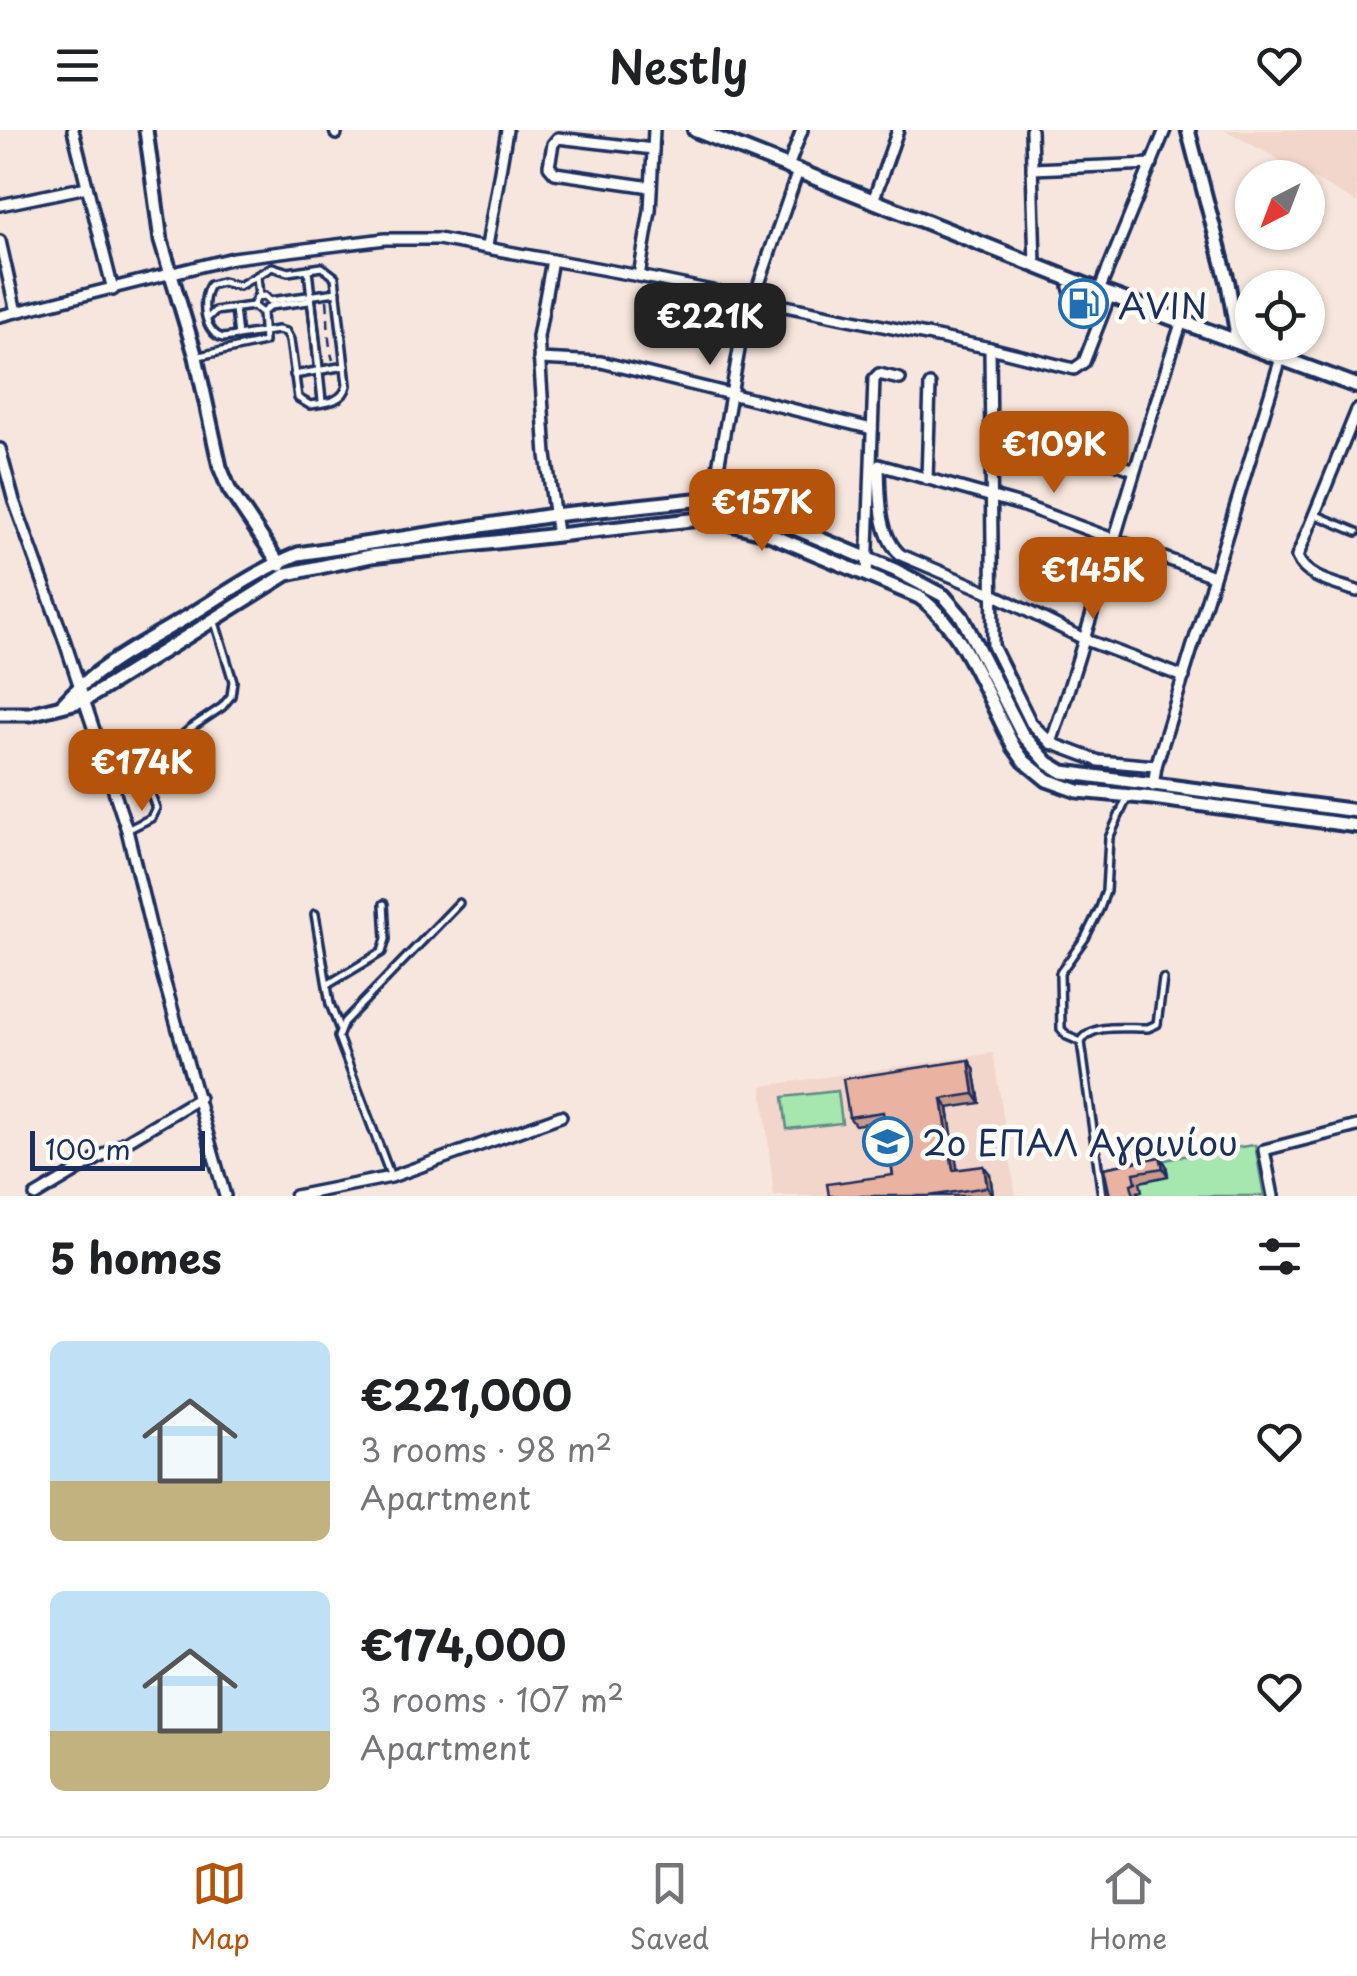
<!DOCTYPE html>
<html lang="en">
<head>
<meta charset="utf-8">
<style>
	:root { --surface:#fff; --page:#f2f2f2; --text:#202124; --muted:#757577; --line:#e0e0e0; --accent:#b45309 }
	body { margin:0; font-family:"Playpen Sans",sans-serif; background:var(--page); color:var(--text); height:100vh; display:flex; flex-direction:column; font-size:38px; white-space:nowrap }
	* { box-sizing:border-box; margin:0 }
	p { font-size:32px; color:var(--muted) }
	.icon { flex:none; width:55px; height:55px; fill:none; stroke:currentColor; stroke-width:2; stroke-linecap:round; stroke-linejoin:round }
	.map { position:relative; height:1066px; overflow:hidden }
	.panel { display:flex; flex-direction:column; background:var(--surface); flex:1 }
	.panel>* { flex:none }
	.needle { width:65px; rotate:222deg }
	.fabs { position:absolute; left:1235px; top:30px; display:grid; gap:20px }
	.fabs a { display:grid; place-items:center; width:90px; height:90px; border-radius:50%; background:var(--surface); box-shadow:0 2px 8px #0004; font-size:50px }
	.scale { position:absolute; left:30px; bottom:25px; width:175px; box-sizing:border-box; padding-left:10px; border:5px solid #1b2f5e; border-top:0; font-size:28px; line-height:35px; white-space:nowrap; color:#1b2f5e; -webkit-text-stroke:8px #fdfcf7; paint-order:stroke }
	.price { position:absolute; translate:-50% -85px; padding:0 22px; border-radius:20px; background:var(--accent); color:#fff; font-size:32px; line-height:65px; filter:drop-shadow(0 2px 5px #0008) }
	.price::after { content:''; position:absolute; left:50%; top:60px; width:30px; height:22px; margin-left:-15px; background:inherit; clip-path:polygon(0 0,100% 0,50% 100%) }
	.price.current { background:#222; color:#fff }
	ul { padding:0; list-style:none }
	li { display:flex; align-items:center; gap:30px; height:250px; padding:0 50px }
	li span { display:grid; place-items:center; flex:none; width:280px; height:200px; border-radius:15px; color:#555 }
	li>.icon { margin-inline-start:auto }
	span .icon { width:120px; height:120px; fill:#fffc; stroke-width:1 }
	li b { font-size:42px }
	h2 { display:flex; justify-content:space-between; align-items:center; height:120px; padding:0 50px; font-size:42px }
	header { display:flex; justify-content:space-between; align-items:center; height:130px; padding:0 50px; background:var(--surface); font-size:45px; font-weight:600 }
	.tabs { display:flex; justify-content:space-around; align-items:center; height:140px; border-top:2px solid var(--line); background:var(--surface); font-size:28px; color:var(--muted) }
	.tabs a { display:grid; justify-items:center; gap:5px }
	.tabs .current { color:var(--accent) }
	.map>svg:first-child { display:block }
</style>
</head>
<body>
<header><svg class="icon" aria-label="menu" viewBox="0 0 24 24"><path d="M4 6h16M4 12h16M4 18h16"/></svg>Nestly<svg class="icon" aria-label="heart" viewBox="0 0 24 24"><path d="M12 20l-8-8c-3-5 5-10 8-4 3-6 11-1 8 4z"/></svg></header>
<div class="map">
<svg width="1357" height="1066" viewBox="0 0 1357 1066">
	<rect width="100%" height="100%" fill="#f7e6dd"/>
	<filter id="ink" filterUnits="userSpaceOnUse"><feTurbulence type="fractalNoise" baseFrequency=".01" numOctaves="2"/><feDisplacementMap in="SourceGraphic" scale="20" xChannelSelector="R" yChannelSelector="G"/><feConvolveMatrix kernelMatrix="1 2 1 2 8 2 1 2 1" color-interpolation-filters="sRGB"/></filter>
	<g filter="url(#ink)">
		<g fill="#f3d6cb">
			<path d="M1225 0H1357V73Z"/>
			<path d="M993 923 1016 1066H774L762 956Z"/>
		</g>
		<g fill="#a6e7b0" stroke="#608b87" stroke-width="2.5">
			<path d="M838 961 842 993 787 999 783 967Z"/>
			<path d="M1255 1015 1264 1066H1109L1107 1043 1197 1023Z"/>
		</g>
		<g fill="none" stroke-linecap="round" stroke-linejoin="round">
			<defs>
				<g id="service">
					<path d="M272 137 288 142 322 137 335 147 347 255C344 272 325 273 310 275L298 268 290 210 286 202 278 200 223 208C204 203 200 170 210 155L222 152 239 156Z"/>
					<path d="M308 140 319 238"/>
					<path d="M257 147 259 166"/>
					<path d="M1067 157 1070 167 1077 169"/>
					<path d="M311 166 322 271"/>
					<path d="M1087 173 1100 170"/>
					<path d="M235 179 238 206"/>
					<path d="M262 183 270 176 309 171"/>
					<path d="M209 187 215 181 253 176"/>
					<path d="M199 226 264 212 262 183 253 176 257 167 265 166 270 171 337 162"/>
					<path d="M294 245 345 236"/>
					<path d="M1314 384 1357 402"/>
					<path d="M142 640 191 598 222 577 231 566 233 551 214 489"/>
					<path d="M112 655 142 640 156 678 151 688 127 700"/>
					<path d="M315 784 330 874 340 900"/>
					<path d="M327 855 382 822 386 809 384 774"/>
					<path d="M1081 912 1067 906 1061 899 1060 843 1085 808 1100 778 1106 761 1109 708 1127 668"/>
					<path d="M391 1047 338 907 344 892 459 773"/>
					<path d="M1102 1066 1081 912C1091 892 1128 899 1148 898L1157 894 1163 849"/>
				</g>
				<g id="minor">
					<path d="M73 0 113 160"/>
					<path d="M335 0 336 4"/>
					<path d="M1031 0 1035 135"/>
					<path d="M788 37 802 0"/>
					<path d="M1032 39 1152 34"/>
					<path d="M651 57 555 43 549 36 553 14 558 8 653 19"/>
					<path d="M873 71 898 0"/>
					<path d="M0 75 87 57"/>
					<path d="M0 111 16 182"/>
					<path d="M487 116 507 0"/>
					<path d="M552 130 538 207 546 325 557 403"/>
					<path d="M639 146 650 81 654 0"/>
					<path d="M1099 161 1165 0"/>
					<path d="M0 186 233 128 385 109H438L639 146 990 218 1074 239 1084 232 1110 165"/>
					<path d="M990 218 993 516 1031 593 1051 613 1099 631 1156 636"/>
					<path d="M539 229 601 232 872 299"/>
					<path d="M1357 280 1297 427C1306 449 1337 454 1357 461"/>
					<path d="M1054 310 1134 340"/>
					<path d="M0 319 14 371 65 512 127 700 159 832 225 1066"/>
					<path d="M927 349 930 255"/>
					<path d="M709 388 742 203 798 41"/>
					<path d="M867 446 874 249 879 244 900 249"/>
					<path d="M1184 547 1086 510 991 463 901 425C878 406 880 363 879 335L1021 375 1213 446"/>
					<path d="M1051 613C1098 473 1135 331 1182 191"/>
					<path d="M1153 656 1156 636 1281 228"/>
					<path d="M35 1066 199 968"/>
					<path d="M295 1066 391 1047 561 986"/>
					<path d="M1273 1066 1264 1020 1357 996"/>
				</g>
				<g id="tertiary">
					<path d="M146 0 161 111 196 227 220 337 229 359 280 435"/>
					<path d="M1188 0 1228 153 1236 199 1235 211"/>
					<path d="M62 575C96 536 145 512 189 486 225 464 259 440 298 424L553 385 713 368 770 388 895 440 944 466 962 487 1022 604 1048 633 1063 642 1357 681"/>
					<path d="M0 584H30L85 570 287 444 371 426 709 388 769 404 919 467C964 498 988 570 1014 617L1024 631 1047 650 1078 661 1153 668 1357 696"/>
				</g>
				<path id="secondary" d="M695 0 1110 165 1357 256"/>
			</defs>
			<use href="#service" stroke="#1b2f5e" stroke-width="12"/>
			<use href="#minor" stroke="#1b2f5e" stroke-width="16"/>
			<use href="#tertiary" stroke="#1b2f5e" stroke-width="19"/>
			<use href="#secondary" stroke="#1b2f5e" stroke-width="20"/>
			<path stroke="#1b2f5e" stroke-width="2.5" stroke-dasharray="10 8" stroke-linecap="butt" d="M327 170C329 191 327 212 333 230"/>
			<use href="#service" stroke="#fdfcf7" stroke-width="5"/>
			<use href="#minor" stroke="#fdfcf7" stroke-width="9"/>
			<use href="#tertiary" stroke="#fdfcf7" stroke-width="11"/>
			<use href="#secondary" stroke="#fdfcf7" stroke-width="12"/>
		</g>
		<g fill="#c9998a" stroke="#1b2f5e" stroke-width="2.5">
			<path d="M974 938 980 973 948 978 957 1040 990 1044 993 1066H829L893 1045 884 991 855 995 849 987Z"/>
			<path d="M1160 1027 1166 1035 1168 1046 1140 1052 1142 1061 1137 1062 1138 1066H1110L1104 1038Z"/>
		</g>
		<g fill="#a47d71" stroke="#1b2f5e" stroke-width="2.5">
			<path d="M1091 163 1093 166 1087 179 1085 176Z"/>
			<path d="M969 930 974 938 980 973 974 964Z"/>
			<path d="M942 969 948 978 959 1049 953 1040Z"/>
			<path d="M1160 1027 1166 1035 1168 1046 1163 1038Z"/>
			<path d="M984 1036 990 1044 993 1066 987 1057Z"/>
		</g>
		<g fill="#eab2a1" stroke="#1b2f5e" stroke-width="2.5">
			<path d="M1075 156 1091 163 1085 176 1069 170Z"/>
			<path d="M969 930 974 964 942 969 953 1040 984 1036 987 1057 929 1066H829L827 1054 893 1045 883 982 849 987 843 949Z"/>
			<path d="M1160 1027 1163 1038 1134 1043 1136 1052 1131 1054 1134 1066H1110L1104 1038Z"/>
		</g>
	</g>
	<defs>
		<symbol id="fuel-ring" viewBox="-11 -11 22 22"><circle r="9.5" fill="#fdfcf7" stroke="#1f6fb2" stroke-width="1.5"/><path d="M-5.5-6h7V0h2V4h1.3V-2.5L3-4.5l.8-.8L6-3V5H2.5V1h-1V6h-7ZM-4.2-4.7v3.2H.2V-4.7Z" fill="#1f6fb2"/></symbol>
		<symbol id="school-ring" viewBox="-11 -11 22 22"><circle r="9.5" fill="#fdfcf7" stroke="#1f6fb2" stroke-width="1.5"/><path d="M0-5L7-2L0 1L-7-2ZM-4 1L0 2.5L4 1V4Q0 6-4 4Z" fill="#1f6fb2"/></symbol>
	</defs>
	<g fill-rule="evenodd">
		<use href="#fuel-ring" x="1056" y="146" width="55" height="55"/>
		<use href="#school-ring" x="860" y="984" width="55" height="55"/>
	</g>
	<g text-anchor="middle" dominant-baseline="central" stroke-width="9" stroke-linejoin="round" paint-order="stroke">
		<g font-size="35" fill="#1b2f5e" stroke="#fdfcf7" text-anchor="start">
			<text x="1118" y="174">AVIN</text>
			<text x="922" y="1011">2ο ΕΠΑΛ Αγρινίου</text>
		</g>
	</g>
</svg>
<div class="fabs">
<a><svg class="needle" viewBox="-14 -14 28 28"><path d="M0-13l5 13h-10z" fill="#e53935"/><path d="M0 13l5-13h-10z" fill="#757577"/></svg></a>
<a><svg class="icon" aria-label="locate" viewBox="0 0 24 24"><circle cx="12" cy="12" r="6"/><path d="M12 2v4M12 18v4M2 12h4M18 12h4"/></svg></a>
</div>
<div class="scale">100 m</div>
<b class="price current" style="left:710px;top:238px">€221K</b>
<b class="price" style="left:1054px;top:366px">€109K</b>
<b class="price" style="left:762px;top:424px">€157K</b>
<b class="price" style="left:1093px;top:492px">€145K</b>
<b class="price" style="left:142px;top:684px">€174K</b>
</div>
<section class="panel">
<h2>5 homes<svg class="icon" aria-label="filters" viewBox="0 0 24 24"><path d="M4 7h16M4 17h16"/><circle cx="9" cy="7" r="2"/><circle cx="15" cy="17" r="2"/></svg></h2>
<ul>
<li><span style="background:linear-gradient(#bfe0f5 70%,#c2b280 0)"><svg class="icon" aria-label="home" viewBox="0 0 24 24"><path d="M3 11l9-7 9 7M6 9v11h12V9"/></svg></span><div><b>€221,000</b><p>3 rooms · 98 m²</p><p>Apartment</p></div><svg class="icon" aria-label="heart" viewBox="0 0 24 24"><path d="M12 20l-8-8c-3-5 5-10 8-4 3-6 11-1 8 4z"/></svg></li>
<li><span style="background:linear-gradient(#bfe0f5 70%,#c2b280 0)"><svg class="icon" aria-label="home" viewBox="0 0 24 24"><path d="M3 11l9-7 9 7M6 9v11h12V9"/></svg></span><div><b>€174,000</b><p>3 rooms · 107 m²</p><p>Apartment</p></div><svg class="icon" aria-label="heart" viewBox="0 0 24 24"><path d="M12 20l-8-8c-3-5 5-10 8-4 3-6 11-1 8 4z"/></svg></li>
</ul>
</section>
<nav class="tabs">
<a class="current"><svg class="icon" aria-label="map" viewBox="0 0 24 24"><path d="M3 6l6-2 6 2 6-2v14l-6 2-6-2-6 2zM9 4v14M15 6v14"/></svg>Map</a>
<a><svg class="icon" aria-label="saved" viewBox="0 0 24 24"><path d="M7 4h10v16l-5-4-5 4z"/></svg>Saved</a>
<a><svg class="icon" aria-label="home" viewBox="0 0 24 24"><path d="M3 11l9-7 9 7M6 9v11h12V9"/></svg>Home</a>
</nav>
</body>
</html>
